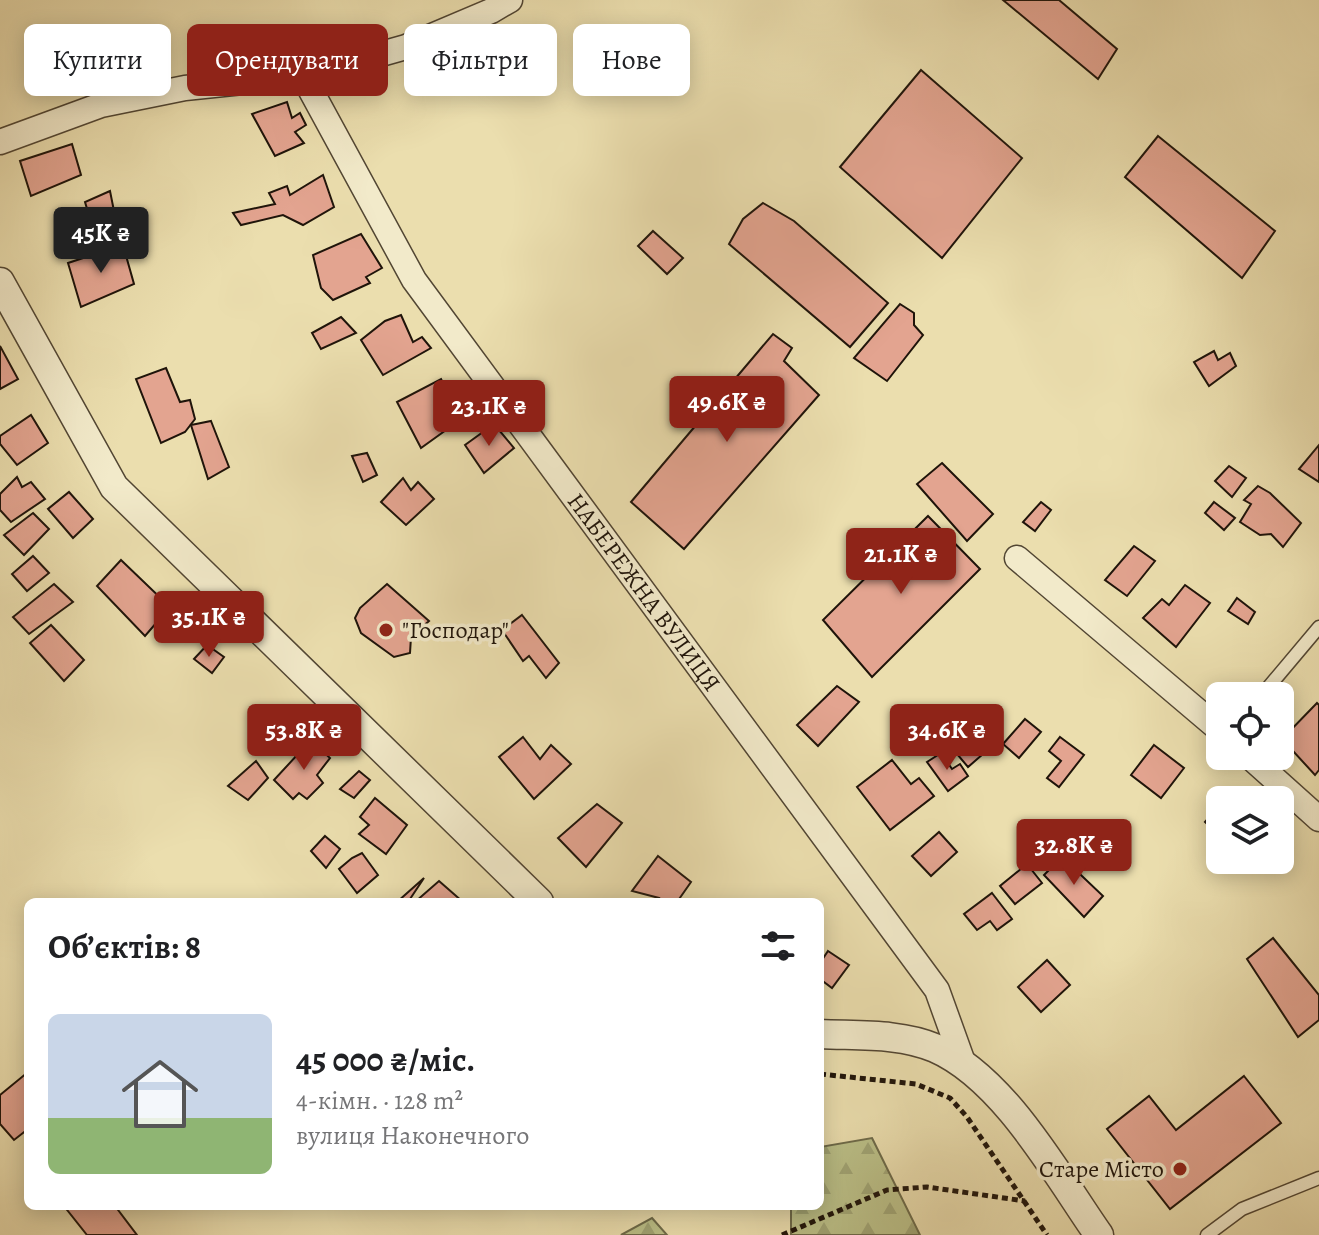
<!DOCTYPE html>
<html lang="uk">
<head>
<meta charset="utf-8">
<style>
	:root { --surface:#fff; --page:#f6f6f6; --text:#202124; --muted:#757577; --line:#e0e0e0; --accent:#8f2418 }
	body { margin:0; font-family:Alegreya,serif; background:var(--page); color:var(--text); height:100vh; display:flex; flex-direction:column; font-size:30px; white-space:nowrap }
	* { box-sizing:border-box; margin:0 }
	p { font-size:26px; color:var(--muted) }
	.icon { flex:none; width:44px; height:44px; fill:none; stroke:currentColor; stroke-width:2; stroke-linecap:round; stroke-linejoin:round }
	.map { position:relative; flex:1; overflow:hidden }
	.panel { position:absolute; left:24px; top:898px; width:800px; height:312px; display:flex; flex-direction:column; background:var(--surface); border-radius:12px; box-shadow:0 4px 20px #0003 }
	.panel>* { flex:none }
	.top-card { position:absolute; left:24px; top:24px; width:800px; height:72px; display:flex; gap:16px }
	.controls { position:absolute; left:1206px; top:682px; display:grid; gap:16px }
	.controls a { display:grid; place-items:center; width:88px; height:88px; border-radius:12px; background:var(--surface); box-shadow:0 4px 20px #0003; font-size:40px }
	.price { position:absolute; translate:-50% -68px; padding:0 18px; border-radius:8px; background:var(--accent); color:#fff; font-size:26px; line-height:52px; filter:drop-shadow(0 2px 4px #0008) }
	.price::after { content:''; position:absolute; left:50%; top:48px; width:24px; height:18px; margin-left:-12px; background:inherit; clip-path:polygon(0 0,100% 0,50% 100%) }
	.price.on { background:#222; color:#fff }
	ul { padding:0; list-style:none }
	li { display:flex; align-items:center; gap:24px; height:200px; padding:0 24px }
	li+li { border-top:2px solid var(--line) }
	li span { display:grid; place-items:center; flex:none; width:224px; height:160px; border-radius:12px; color:#555 }
	li>.icon { margin-inline-start:auto }
	span .icon { width:96px; height:96px; fill:#fffc; stroke-width:1 }
	li b { font-size:34px }
	h2 { display:flex; justify-content:space-between; align-items:center; height:96px; padding:0 24px; font-size:34px }
	.pill { padding:0 28px; border-radius:12px; background:var(--surface); box-shadow:0 4px 20px #0003; font-size:28px; line-height:72px }
	.pill.on { background:var(--accent); color:#fff }
	.map>svg:first-child { display:block }
</style>
</head>
<body>
<div class="map">
<svg width="1319" height="1235" viewBox="0 0 1319 1235">
	<defs>
		<pattern id="forest-firs" width="22" height="20" patternUnits="userSpaceOnUse" patternTransform="scale(2)"><rect width="22" height="20" fill="#bbc088"/><path d="M5 1l3.5 6h-7zM16 11l3.5 6h-7z" fill="#a0a474"/></pattern>
	</defs>
	<rect width="100%" height="100%" fill="#ebdeae"/>
	<filter id="stains"><feTurbulence type="fractalNoise" baseFrequency=".0025" numOctaves="4"/><feColorMatrix values="0 0 0 0 .2 0 0 0 0 .09 0 0 0 0 .02 0 0 0 .5 -.17"/></filter>
	<radialGradient id="worn" r=".72"><stop offset=".6" stop-color="#630" stop-opacity="0"/><stop offset="1" stop-color="#630" stop-opacity=".3"/></radialGradient>
	<g fill="url(#forest-firs)" stroke="#6d6a49" stroke-width="2">
		<path d="M872 1138 920 1235H791V1206H820V1147Z"/>
		<path d="M652 1218 667 1235H621Z"/>
	</g>
	<g fill="#e3a490" stroke="#1f140a" stroke-width="2">
		<path d="M1003 0H1059L1117 49 1098 79Z"/>
		<path d="M921 70 1022 158 942 258 840 167Z"/>
		<path d="M287 102 292 118 300 113 306 125 295 132 304 143 275 156 252 114Z"/>
		<path d="M1158 136 1275 231 1242 278 1125 177Z"/>
		<path d="M72 144 81 175 31 196 20 161Z"/>
		<path d="M323 175 334 207 303 225 283 215 241 225 233 213 275 204 269 193 287 186 290 195Z"/>
		<path d="M110 191 115 216 92 225 85 202Z"/>
		<path d="M763 203 794 221 888 303 850 347 729 244 743 219Z"/>
		<path d="M653 231 683 258 667 274 638 246Z"/>
		<path d="M361 234 382 268 366 277 370 283 333 300 321 288 313 255Z"/>
		<path d="M123 245 134 284 81 307 68 263Z"/>
		<path d="M900 304 914 313V325L923 335 887 381 854 358Z"/>
		<path d="M401 315 413 342 422 337 431 348 383 375 361 340 385 321Z"/>
		<path d="M341 317 356 333 321 349 312 333Z"/>
		<path d="M773 334 792 348 784 361 819 395 684 549 631 502Z"/>
		<path d="M0 346 18 379 0 389Z"/>
		<path d="M1214 351 1218 360 1230 353 1236 366 1209 386 1194 362Z"/>
		<path d="M166 368 180 402 190 400 195 419 185 432 161 443 136 379Z"/>
		<path d="M441 379 460 420 421 448 397 402Z"/>
		<path d="M31 415 48 443 17 465 0 444V436Z"/>
		<path d="M211 421 229 467 208 479 191 425Z"/>
		<path d="M494 424 514 448 484 473 465 445Z"/>
		<path d="M1319 445V482L1299 469Z"/>
		<path d="M367 453 377 475 363 482 352 456Z"/>
		<path d="M942 463 993 514 967 541 917 484Z"/>
		<path d="M1229 466 1246 478 1232 497 1215 481Z"/>
		<path d="M17 477 22 487 31 482 45 499 11 522 0 510V494Z"/>
		<path d="M403 478 411 490 418 482 434 499 406 525 381 502Z"/>
		<path d="M1258 486 1270 493 1301 523 1283 547 1271 534 1260 535 1240 522 1251 504 1244 500Z"/>
		<path d="M69 492 93 519 73 538 48 509Z"/>
		<path d="M1041 502 1051 510 1035 531 1023 522Z"/>
		<path d="M1214 502 1235 518 1224 530 1205 513Z"/>
		<path d="M33 513 49 529 24 555 4 535Z"/>
		<path d="M928 516 980 569 872 677 823 620Z"/>
		<path d="M1134 546 1155 561 1127 596 1105 580Z"/>
		<path d="M33 556 49 573 27 591 12 574Z"/>
		<path d="M121 560 170 607 145 636 97 586Z"/>
		<path d="M54 584 73 602 29 634 13 617Z"/>
		<path d="M387 584 429 621 411 637 410 653 394 657 361 633 355 618 360 608Z"/>
		<path d="M1185 585 1210 603 1176 647 1143 618 1162 599 1169 605Z"/>
		<path d="M1237 598 1255 612 1248 624 1228 611Z"/>
		<path d="M522 615 559 663 546 678 529 656 523 661 502 630Z"/>
		<path d="M51 625 84 660 64 681 30 643Z"/>
		<path d="M207 645 224 657 212 673 194 659Z"/>
		<path d="M837 686 859 702 818 746 797 725Z"/>
		<path d="M1317 703 1319 705V770L1315 775 1282 739Z"/>
		<path d="M1025 719 1041 732 1019 758 1003 744Z"/>
		<path d="M974 729 990 748 968 767 952 748Z"/>
		<path d="M523 737 540 759 551 745 571 764 534 799 499 757Z"/>
		<path d="M1060 737 1084 755 1059 787 1047 778 1061 761 1049 751Z"/>
		<path d="M311 740 330 758 317 775 323 783 307 799 299 793 293 799 274 780Z"/>
		<path d="M1154 745 1184 768 1161 798 1131 775Z"/>
		<path d="M941 753 952 769 960 764 968 776 948 791 927 762Z"/>
		<path d="M892 760 911 784 919 778 934 796 890 830 857 787Z"/>
		<path d="M256 761 268 778 248 800 228 786Z"/>
		<path d="M359 771 370 780 354 798 340 789Z"/>
		<path d="M1236 788 1250 800H1225Z"/>
		<path d="M375 798 407 825 386 854 359 834 369 825 360 817Z"/>
		<path d="M597 804 622 823 586 867 558 838Z"/>
		<path d="M1220 805V836L1205 822Z"/>
		<path d="M939 832 957 852 931 876 912 856Z"/>
		<path d="M325 836 340 849 326 868 311 851Z"/>
		<path d="M362 853 378 875 357 893 339 869 352 858Z"/>
		<path d="M658 856 691 882 677 902H657L659 898 632 891Z"/>
		<path d="M1062 857 1103 896 1084 917 1044 875Z"/>
		<path d="M1027 864 1042 883 1015 904 1000 886Z"/>
		<path d="M424 878 408 902H397Z"/>
		<path d="M439 881 463 902H415Z"/>
		<path d="M992 893 1012 919 997 930 990 921 977 930 964 914Z"/>
		<path d="M1273 938 1319 995V1020L1298 1037 1247 959Z"/>
		<path d="M828 951 849 965 832 988 820 979V963Z"/>
		<path d="M1047 960 1070 985 1041 1012 1018 987Z"/>
		<path d="M28 1072V1129L14 1140 0 1124V1095Z"/>
		<path d="M1244 1076 1281 1123 1170 1209 1107 1129 1149 1096 1176 1130Z"/>
		<path d="M64 1206H115L137 1235H87Z"/>
	</g>
	<g fill="none" stroke-linecap="round" stroke-linejoin="round">
		<defs>
			<g id="service">
				<path d="M1261 696 1319 627"/>
				<path d="M1207 1235 1242 1209 1319 1178"/>
			</g>
			<g id="minor">
				<path id="s1" d="M303 76 414 280 937 990 964 1065"/>
				<path d="M0 142 101 105 185 88 303 76 406 47 491 11 510 0"/>
				<path d="M1017 558 1220 730"/>
				<path d="M1249 756 1319 819"/>
			</g>
			<g id="tertiary">
				<path d="M0 282 114 487 539 902"/>
				<path d="M820 1034C857 1036 900 1033 935 1048 1004 1078 1057 1175 1099 1235"/>
			</g>
		</defs>
		<use href="#service" stroke="#524633" stroke-width="15"/>
		<use href="#minor" stroke="#524633" stroke-width="27"/>
		<use href="#tertiary" stroke="#524633" stroke-width="31"/>
		<g stroke="#1f140a" stroke-width="5" stroke-dasharray="6 4" stroke-linecap="butt">
			<path d="M820 1074 916 1084 950 1098 967 1117 1047 1235"/>
			<path d="M782 1235 887 1190 927 1187 1025 1201"/>
		</g>
		<use href="#service" stroke="#f2eaca" stroke-width="12"/>
		<use href="#minor" stroke="#f2eaca" stroke-width="24"/>
		<use href="#tertiary" stroke="#f2eaca" stroke-width="28"/>
	</g>
	<g fill="#8f2418" stroke="#f2eaca" stroke-width="3">
		<circle cx="386" cy="630" r="8"/>
		<circle cx="1180" cy="1169" r="8"/>
	</g>
	<g text-anchor="middle" dominant-baseline="central" stroke-width="7" stroke-linejoin="round" paint-order="stroke">
		<g font-size="24" fill="#1f140a" stroke="#f2eaca">
			<text stroke="none"><textPath href="#s1" startOffset="620">НАБЕРЕЖНА ВУЛИЦЯ</textPath></text>
		</g>
		<g font-size="24" fill="#1f140a" stroke="#f2eaca" text-anchor="start">
			<text x="402" y="630">"Господар"</text>
			<text x="1164" y="1169" text-anchor="end">Старе Місто</text>
		</g>
	</g>
	<rect width="100%" height="100%" filter="url(#stains)"/>
	<rect width="100%" height="100%" fill="url(#worn)"/>
</svg>
<div class="controls">
<a><svg class="icon" aria-label="locate" viewBox="0 0 24 24"><circle cx="12" cy="12" r="6"/><path d="M12 2v4M12 18v4M2 12h4M18 12h4"/></svg></a>
<a><svg class="icon" aria-label="layers" viewBox="0 0 24 24"><path d="M12 4l9 5-9 5-9-5zM3 14l9 5 9-5"/></svg></a>
</div>
<b class="price on" style="left:101px;top:275px">45K ₴</b>
<b class="price" style="left:727px;top:444px">49.6K ₴</b>
<b class="price" style="left:489px;top:448px">23.1K ₴</b>
<b class="price" style="left:901px;top:596px">21.1K ₴</b>
<b class="price" style="left:209px;top:659px">35.1K ₴</b>
<b class="price" style="left:304px;top:772px">53.8K ₴</b>
<b class="price" style="left:947px;top:772px">34.6K ₴</b>
<b class="price" style="left:1074px;top:887px">32.8K ₴</b>
<div class="top-card">
<a class="pill">Купити</a>
<a class="pill on">Орендувати</a>
<a class="pill">Фільтри</a>
<a class="pill">Нове</a>
</div>
<section class="panel">
<h2>Об’єктів: 8<svg class="icon" aria-label="filters" viewBox="0 0 24 24"><path d="M4 7h16M4 17h16"/><circle cx="9" cy="7" r="2"/><circle cx="15" cy="17" r="2"/></svg></h2>
<ul>
<li><span style="background:linear-gradient(#c9d6e8 65%,#8fb573 0)"><svg class="icon" aria-label="home" viewBox="0 0 24 24"><path d="M3 11l9-7 9 7M6 9v11h12V9"/></svg></span><div><b>45 000 ₴/міс.</b><p>4-кімн. · 128 m²</p><p>вулиця Наконечного</p></div></li>
</ul>
</section>
</div>
</body>
</html>
